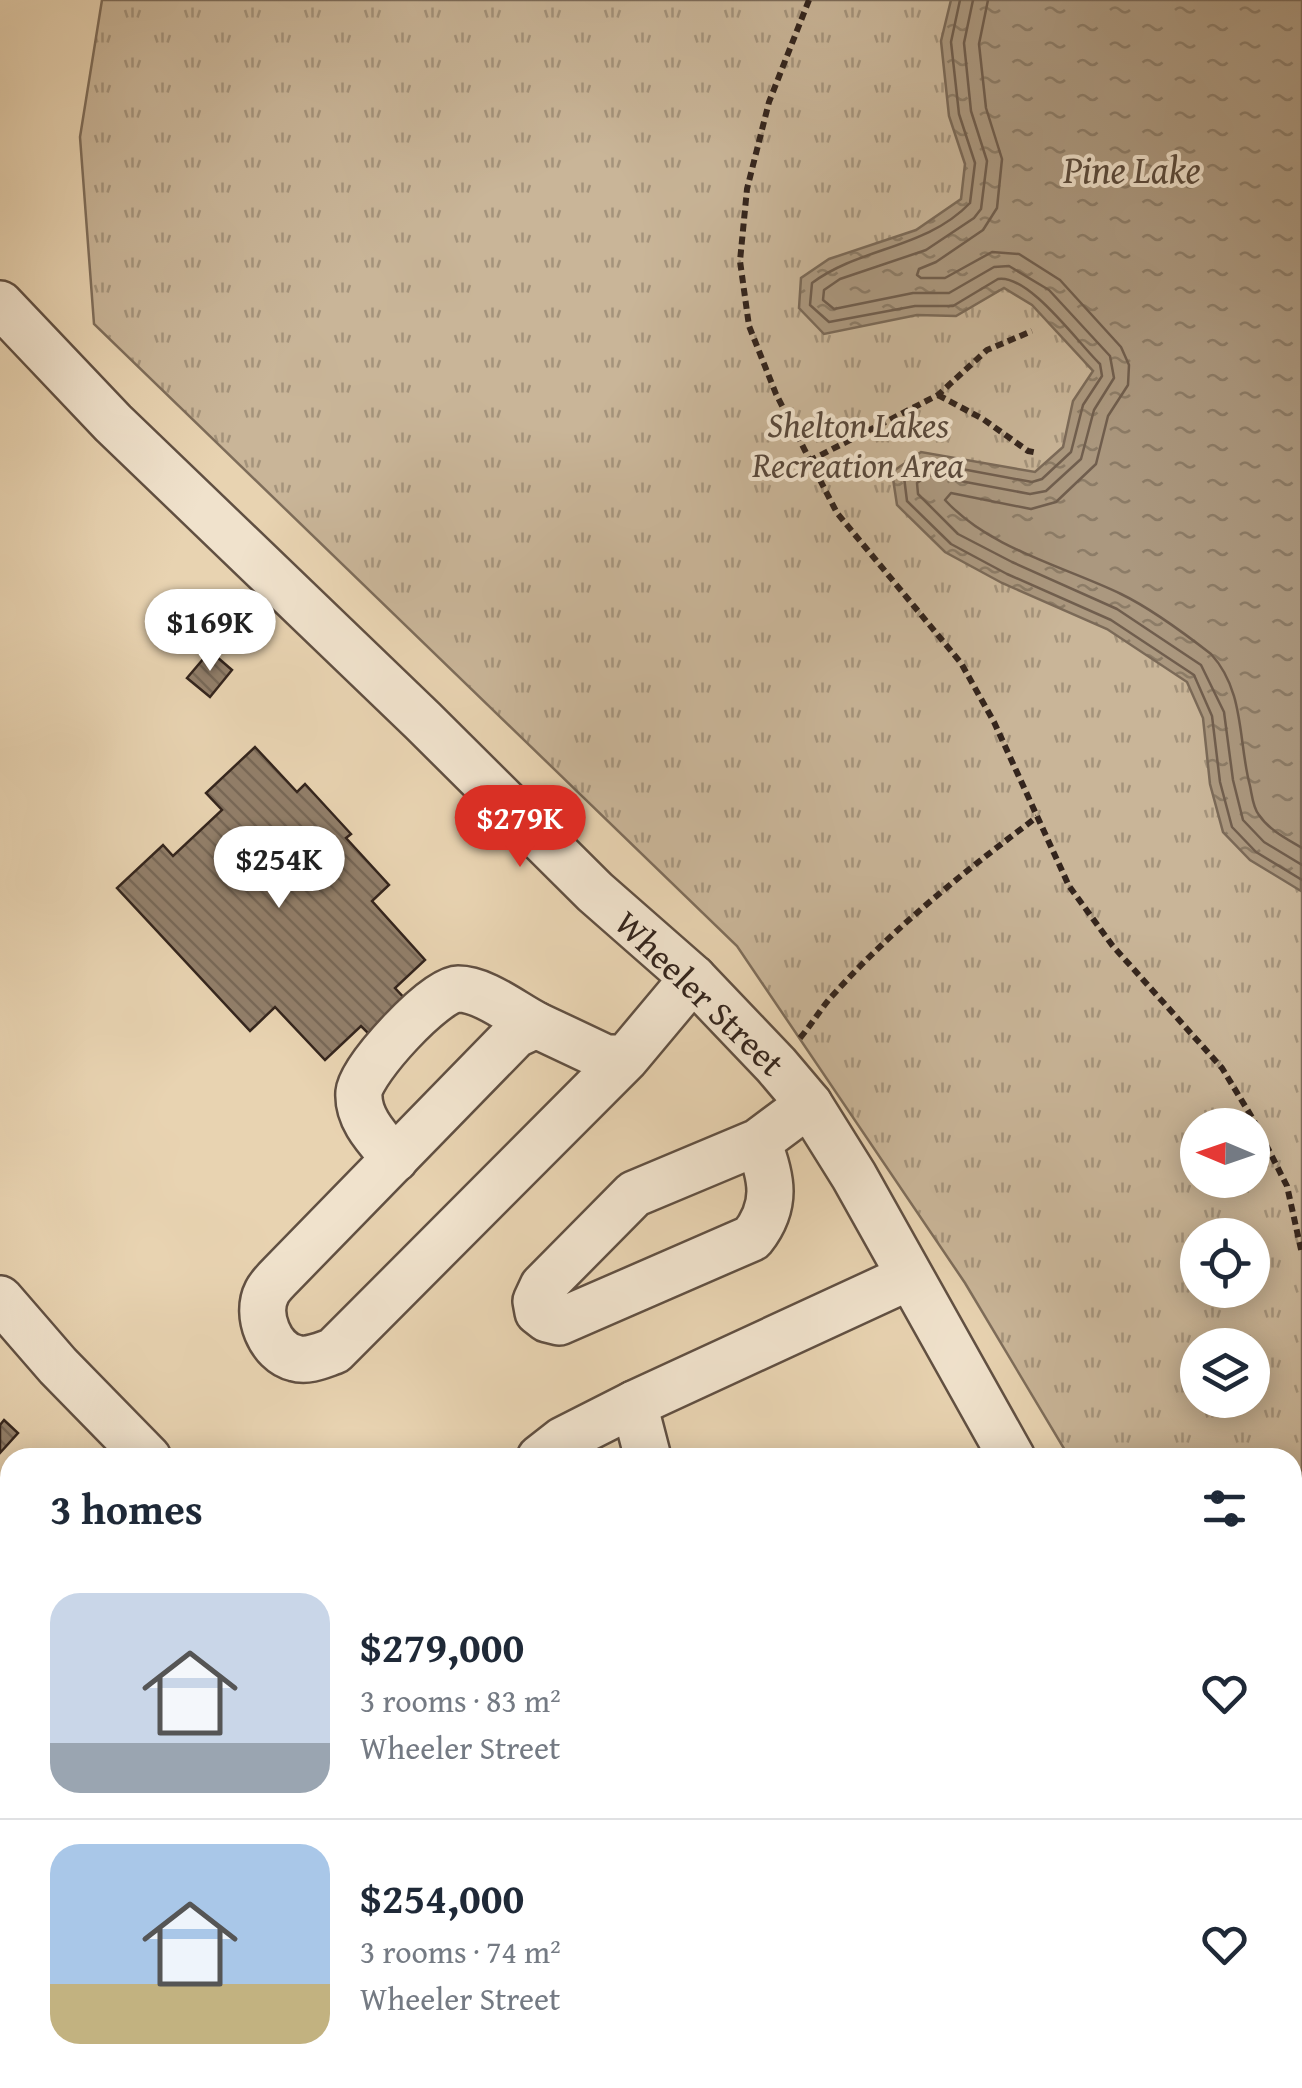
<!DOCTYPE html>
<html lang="en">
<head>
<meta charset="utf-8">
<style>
	:root { --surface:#fff; --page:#f2f2f3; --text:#1f2937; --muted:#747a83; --line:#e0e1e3; --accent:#d93025 }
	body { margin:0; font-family:"Gentium Book Plus",serif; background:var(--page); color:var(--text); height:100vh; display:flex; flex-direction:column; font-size:38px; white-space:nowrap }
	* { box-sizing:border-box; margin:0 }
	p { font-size:32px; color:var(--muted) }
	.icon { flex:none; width:55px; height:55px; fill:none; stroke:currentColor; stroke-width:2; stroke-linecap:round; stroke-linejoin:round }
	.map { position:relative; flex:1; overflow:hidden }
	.side { position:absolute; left:0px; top:1448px; width:1302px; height:642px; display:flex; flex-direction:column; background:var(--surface); border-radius:30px 30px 0 0; box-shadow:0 5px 25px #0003 }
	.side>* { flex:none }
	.needle { width:65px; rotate:272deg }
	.tools { position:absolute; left:1180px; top:1108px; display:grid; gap:20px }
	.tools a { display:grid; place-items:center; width:90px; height:90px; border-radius:50%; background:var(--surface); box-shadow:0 5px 25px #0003; font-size:50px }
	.price { position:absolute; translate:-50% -85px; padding:0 22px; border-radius:35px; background:#fff; color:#222; font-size:32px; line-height:65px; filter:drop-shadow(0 2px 5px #0008) }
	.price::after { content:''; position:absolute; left:50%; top:60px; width:30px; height:22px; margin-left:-15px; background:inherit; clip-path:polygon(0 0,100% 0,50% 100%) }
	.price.current { background:var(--accent); color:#fff }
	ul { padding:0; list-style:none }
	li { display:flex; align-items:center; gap:30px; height:250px; padding:0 50px }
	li+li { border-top:2px solid var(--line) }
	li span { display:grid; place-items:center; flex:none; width:280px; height:200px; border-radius:30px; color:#555 }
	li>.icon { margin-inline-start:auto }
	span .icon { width:120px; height:120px; fill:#fffc; stroke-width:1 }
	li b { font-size:42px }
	h2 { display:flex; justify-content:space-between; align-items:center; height:120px; padding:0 50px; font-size:42px }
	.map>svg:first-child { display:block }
</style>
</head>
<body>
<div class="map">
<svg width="1302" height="2088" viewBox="0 0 1302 2088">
	<defs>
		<pattern id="park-tufts" width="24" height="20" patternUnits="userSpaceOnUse" patternTransform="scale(2.5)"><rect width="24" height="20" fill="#c9b598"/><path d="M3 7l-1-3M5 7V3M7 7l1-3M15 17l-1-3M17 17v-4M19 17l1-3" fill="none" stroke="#a4937b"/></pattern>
		<pattern id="water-ripples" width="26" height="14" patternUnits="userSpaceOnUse" patternTransform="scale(2.5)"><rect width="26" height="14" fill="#ab987f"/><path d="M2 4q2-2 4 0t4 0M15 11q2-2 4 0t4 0" fill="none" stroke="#8c7c67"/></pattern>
		<pattern id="building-back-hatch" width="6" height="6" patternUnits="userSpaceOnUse" patternTransform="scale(2.5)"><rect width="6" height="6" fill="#927f6a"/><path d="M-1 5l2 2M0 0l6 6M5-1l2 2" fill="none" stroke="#786857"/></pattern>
	</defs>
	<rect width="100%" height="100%" fill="#e8d3b1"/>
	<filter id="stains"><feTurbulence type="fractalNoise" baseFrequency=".002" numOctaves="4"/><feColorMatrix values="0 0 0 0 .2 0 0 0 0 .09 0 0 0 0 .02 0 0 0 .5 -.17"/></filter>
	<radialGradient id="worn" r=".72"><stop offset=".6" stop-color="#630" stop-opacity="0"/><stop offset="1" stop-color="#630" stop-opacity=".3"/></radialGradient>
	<path fill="url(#park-tufts)" stroke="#7e6d5a" stroke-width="2.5" fill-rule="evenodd" d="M102 0H1302V2088H869L881 2080H1292V1458L1069 1457 965 1283 737 946 94 324 80 137ZM1198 1125H1252V1180H1198ZM1198 1235H1252V1290H1198ZM1198 1345H1252V1400H1198Z"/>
	<path fill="url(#water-ripples)" stroke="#7b6a58" stroke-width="2.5" d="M951 0H1302L1301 891 1250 860 1223 832 1210 784 1203 718 1187 682 1107 629 1002 583 945 552 897 505 892 472 921 452 1035 472 1063 447 1073 401 1093 371 1032 305 1004 288 956 316 917 315 824 334 799 308 801 278 829 259 916 230 961 199 965 164 949 116 941 41Z"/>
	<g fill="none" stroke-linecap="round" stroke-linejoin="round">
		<g stroke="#705e4e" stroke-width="2.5">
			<path d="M960 0 951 42 959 114 975 163 970 203C926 249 860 247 812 283L810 305 829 322 915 306H953L998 279C1029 274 1078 343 1100 364L1102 376 1083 405 1071 452 1042 479 1032 482 924 462 904 477 907 501 951 544 1007 574 1111 620 1194 675 1212 716 1220 782 1232 827 1256 852 1302 880"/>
			<path d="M973 0 964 43 971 111 987 161 981 209 974 218 926 250 840 279 824 290 823 300 834 309 913 293H949L994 267 1009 266 1049 290 1110 356 1114 378 1094 410 1081 459 1046 491 1030 494 928 475 917 483 918 494 958 534 1012 562 1117 609 1201 665 1224 712 1233 780 1243 820 1264 842 1302 865"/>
			<path d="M988 0 979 44 986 108 1002 159 997 208 983 230 936 262 919 269 917 275 921 278H945L992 252 1019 254 1060 280 1121 347 1129 365 1128 385 1108 416 1096 464 1056 502 1031 509 951 493 945 500C990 549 1063 566 1121 594 1152 609 1184 633 1211 654 1245 691 1238 741 1250 786 1252 795 1253 808 1259 815 1269 830 1287 839 1302 848"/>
		</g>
	</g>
	<g fill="url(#building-back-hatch)" stroke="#34251d" stroke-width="2.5">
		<path d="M210 651 232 670 210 697 187 678Z"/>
		<path d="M255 747 297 792 305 784 351 834 346 838 389 885 372 901 425 960 395 988 407 1001 370 1035 361 1026 325 1060 275 1007 250 1031 117 888 163 845 173 856 222 810 206 793Z"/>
		<path d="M4 1420 18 1433 0 1453V1425Z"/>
		<path d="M390 2080H440L429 2088H396Z"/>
		<path d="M599 2080H640L632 2088 625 2083 619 2088H606Z"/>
	</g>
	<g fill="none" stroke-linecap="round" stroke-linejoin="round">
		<defs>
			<g id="minor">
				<path d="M0 304 113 423 423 721 595 892 693 978 776 1065 809 1104 854 1176 1012 1458"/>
				<path d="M626 1058H606L536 1025 515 1035 282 1274C277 1279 270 1286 267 1292 255 1315 270 1352 295 1358 308 1362 322 1355 334 1351L626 1058 693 978"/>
				<path d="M758 1142C772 1178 778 1205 752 1238L559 1322 547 1319 538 1312 536 1301 543 1286 634 1194 758 1142 809 1104"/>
				<path d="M395 1159C379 1140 357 1119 359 1092 361 1070 435 989 458 989 484 989 514 1014 536 1025"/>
				<path d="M0 1299 58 1366 148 1458"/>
				<path d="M634 1404 648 1458"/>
				<path d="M540 1458 563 1440 634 1404 909 1277"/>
				<path d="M1292 1741 1302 1734"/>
				<path d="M0 1995 10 1984"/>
				<path d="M549 2080 559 2088"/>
				<path d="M795 2088 807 2080"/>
			</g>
		</defs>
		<use href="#minor" stroke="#615042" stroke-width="50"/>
		<g stroke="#34251d" stroke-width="6" stroke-dasharray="8 5" stroke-linecap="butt">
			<path d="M809 0 769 102 747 189 740 261 749 326 776 394 837 513 961 663 994 722 1069 886 1112 945 1222 1068 1253 1119 1287 1186 1302 1254"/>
			<path d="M938 395 983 419 1028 451 1038 453"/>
			<path d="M809 461 938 395 987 350 1032 331"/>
			<path d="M800 1038C812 1024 821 1008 833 995 893 928 965 871 1037 817"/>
		</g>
		<use href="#minor" stroke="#f0e2cc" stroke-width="45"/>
	</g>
	<g text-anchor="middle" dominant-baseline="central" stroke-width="8" stroke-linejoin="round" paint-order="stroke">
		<g font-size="35" font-style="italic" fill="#59493c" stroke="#f0e2cc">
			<text x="858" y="424">Shelton Lakes<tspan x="858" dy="40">Recreation Area</tspan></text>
		</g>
		<g font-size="35" fill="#34251d" stroke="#f0e2cc">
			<text transform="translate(700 993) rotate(44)">Wheeler Street</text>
		</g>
		<g font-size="38" font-style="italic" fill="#58483a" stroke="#f0e2cc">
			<text x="1132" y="169">Pine Lake</text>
		</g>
	</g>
	<rect width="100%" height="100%" filter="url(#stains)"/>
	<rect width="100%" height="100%" fill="url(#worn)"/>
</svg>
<div class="tools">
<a><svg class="needle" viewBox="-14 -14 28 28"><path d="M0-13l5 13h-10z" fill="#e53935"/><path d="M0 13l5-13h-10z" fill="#747a83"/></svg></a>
<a><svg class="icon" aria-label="locate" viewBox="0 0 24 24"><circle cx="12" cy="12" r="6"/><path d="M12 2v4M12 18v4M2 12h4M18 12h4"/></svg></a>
<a><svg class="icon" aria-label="layers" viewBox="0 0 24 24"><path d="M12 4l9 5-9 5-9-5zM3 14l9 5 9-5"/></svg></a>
</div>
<b class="price" style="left:210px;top:674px">$169K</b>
<b class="price current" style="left:520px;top:870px">$279K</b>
<b class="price" style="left:279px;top:911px">$254K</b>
<section class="side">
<h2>3 homes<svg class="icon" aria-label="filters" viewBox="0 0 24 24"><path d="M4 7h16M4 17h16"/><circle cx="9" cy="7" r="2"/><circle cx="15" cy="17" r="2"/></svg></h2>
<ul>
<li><span style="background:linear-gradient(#c9d6e8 75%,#9aa5b1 0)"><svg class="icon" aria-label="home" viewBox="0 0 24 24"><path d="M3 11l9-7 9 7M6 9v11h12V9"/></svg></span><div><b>$279,000</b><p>3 rooms · 83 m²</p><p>Wheeler Street</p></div><svg class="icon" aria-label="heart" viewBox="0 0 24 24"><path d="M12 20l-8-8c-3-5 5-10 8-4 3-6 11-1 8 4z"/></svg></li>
<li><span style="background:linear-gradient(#a9c7e8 70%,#c2b280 0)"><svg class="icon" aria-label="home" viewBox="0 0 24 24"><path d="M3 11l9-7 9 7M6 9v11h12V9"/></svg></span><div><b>$254,000</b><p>3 rooms · 74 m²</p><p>Wheeler Street</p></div><svg class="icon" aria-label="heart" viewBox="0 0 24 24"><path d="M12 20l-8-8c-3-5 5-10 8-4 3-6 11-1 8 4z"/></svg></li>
</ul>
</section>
</div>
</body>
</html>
